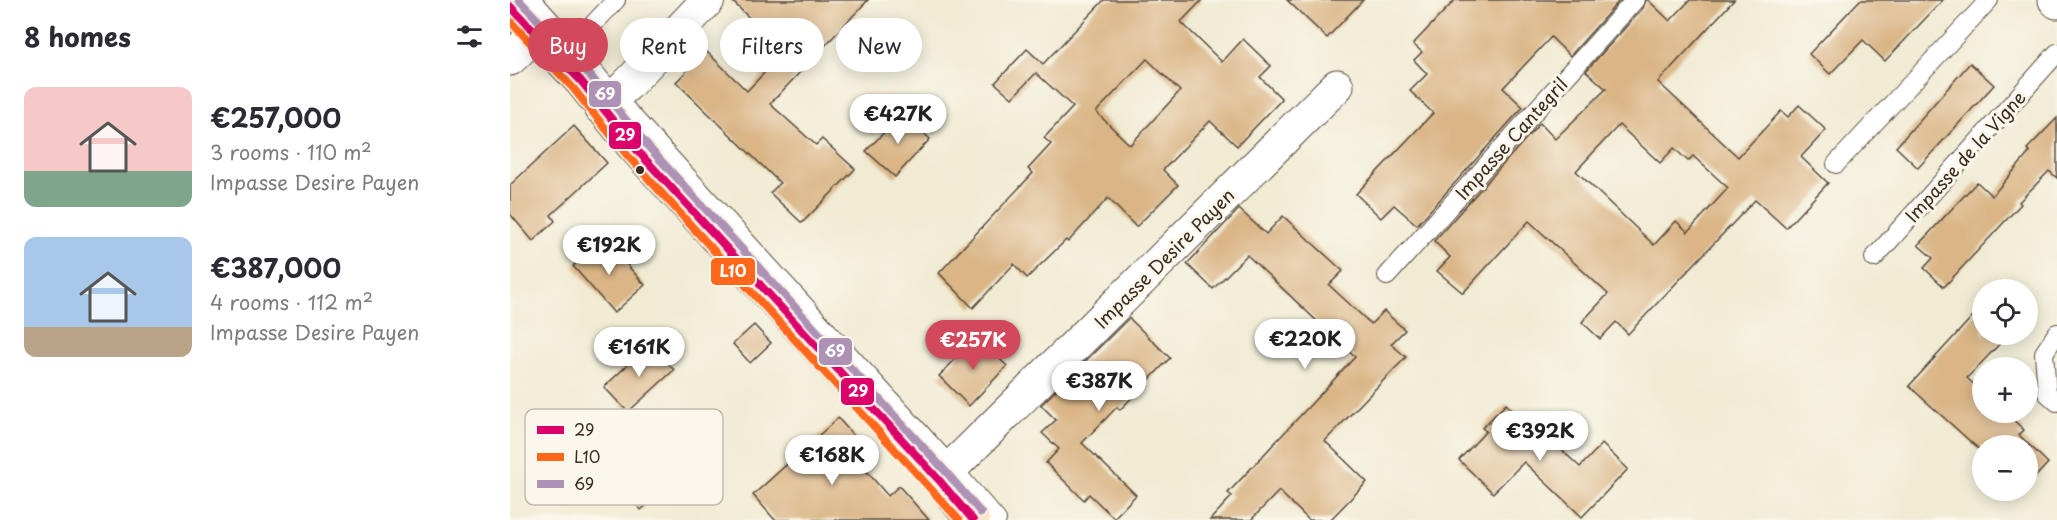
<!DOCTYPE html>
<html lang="en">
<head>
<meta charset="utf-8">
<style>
	:root { --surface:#fff; --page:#f7f7f7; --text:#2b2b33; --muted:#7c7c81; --accent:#d1495b }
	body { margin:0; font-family:"Playpen Sans",sans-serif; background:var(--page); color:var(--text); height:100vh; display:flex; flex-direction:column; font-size:22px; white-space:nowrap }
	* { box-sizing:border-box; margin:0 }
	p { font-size:20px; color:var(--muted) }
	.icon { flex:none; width:33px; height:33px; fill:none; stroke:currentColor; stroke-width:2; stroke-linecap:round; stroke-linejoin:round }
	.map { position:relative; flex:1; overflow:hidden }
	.panel { display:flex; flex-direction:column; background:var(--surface); width:510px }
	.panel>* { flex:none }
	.banner { position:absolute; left:18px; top:18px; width:570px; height:54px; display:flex; gap:12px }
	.tools { position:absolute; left:1462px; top:279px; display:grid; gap:12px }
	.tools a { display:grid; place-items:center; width:66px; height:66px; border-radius:50%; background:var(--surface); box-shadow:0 3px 15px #0003; font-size:30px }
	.price { position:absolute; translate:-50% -51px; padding:0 14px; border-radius:21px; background:#fff; color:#222; font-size:20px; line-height:39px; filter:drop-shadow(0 2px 3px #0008) }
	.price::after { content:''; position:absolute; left:50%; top:36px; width:18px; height:14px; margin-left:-9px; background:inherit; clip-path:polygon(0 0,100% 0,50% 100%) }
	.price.current { background:var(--accent); color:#fff }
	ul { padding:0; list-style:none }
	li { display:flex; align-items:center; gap:18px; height:150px; padding:0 24px }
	li span { display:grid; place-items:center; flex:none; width:168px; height:120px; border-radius:12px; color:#555 }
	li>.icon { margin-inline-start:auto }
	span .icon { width:72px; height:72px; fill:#fffc; stroke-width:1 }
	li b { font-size:26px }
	h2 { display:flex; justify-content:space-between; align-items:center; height:72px; padding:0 24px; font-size:26px }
	.tag { padding:0 21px; border-radius:27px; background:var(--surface); box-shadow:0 3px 15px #0003; font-size:21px; line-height:54px }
	.tag.current { background:var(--accent); color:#fff }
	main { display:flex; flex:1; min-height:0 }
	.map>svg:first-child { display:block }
</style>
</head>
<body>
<main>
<section class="panel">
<h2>8 homes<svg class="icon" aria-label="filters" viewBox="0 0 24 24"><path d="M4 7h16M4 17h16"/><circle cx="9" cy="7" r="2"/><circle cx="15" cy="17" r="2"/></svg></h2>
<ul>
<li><span style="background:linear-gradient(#f6c9c9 70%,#7fa58c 0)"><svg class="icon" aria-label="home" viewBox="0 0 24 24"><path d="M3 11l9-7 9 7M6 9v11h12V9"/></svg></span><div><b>€257,000</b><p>3 rooms · 110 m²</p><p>Impasse Desire Payen</p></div></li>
<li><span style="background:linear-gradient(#a9c7e8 75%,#b9a48a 0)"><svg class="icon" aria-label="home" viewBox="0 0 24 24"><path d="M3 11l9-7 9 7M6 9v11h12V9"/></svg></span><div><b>€387,000</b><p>4 rooms · 112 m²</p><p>Impasse Desire Payen</p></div></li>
</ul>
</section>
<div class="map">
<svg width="1547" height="520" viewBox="0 0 1547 520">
	<rect width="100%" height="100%" fill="#fbf7ec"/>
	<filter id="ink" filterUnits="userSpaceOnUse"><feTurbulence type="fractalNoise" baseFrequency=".0167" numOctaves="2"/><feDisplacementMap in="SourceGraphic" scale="12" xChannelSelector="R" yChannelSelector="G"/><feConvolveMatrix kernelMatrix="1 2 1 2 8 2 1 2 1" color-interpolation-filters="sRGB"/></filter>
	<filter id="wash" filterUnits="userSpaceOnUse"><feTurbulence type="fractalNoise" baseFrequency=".008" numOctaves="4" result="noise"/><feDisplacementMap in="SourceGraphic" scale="24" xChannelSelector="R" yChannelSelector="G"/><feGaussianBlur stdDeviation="1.35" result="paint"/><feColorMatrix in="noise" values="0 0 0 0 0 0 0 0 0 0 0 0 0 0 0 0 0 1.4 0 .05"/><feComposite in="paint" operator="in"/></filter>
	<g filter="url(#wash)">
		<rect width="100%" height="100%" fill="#f0ebd3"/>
		<g id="blocks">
			<g fill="#dab586" fill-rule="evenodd">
				<path d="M221 0H358L260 104 306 145 312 139 345 169 292 223 260 193 270 183 166 82 196 51 237 91 274 52Z"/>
				<path d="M594 0H692L671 22 712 62 733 39 761 66 750 77 772 99 727 146 700 121 653 170 668 185 626 227 598 198 558 242 556 240 517 278 504 264 463 308 429 273 523 173 518 169 541 144 534 138 563 107 526 73 502 98 485 83 517 49 533 64ZM637 59 670 91 620 145 586 112Z"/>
				<path d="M777 0H853L817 38Z"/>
				<path d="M945 0H1110L1060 56 1041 37 993 88 1013 107 907 225 884 205 871 218 846 194 923 113 900 91 917 74 904 60 912 52 903 44Z"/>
				<path d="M1136 0H1138L1160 21 1180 0H1224L1148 82 1228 157 1271 111 1278 117 1289 105 1316 130 1291 157 1318 183 1276 228 1245 200 1118 334 1106 322 1090 339 1072 322 1098 294 1019 221 953 293 927 271 940 257 924 241 1030 123 1045 139 1096 89 1076 71 1133 8ZM1109 125 1150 163 1164 148 1178 161 1183 156 1218 188 1178 232 1166 221 1144 245 1066 171Z"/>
				<path d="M1350 0H1433L1375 61 1353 40 1320 74 1299 54Z"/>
				<path d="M1460 63 1484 85 1408 168 1386 147Z"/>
				<path d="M393 113 420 139 385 177 356 151Z"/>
				<path d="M1547 118V178L1539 171 1509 202 1511 204 1434 287 1414 268 1423 258 1408 245 1467 182 1482 196 1520 152 1517 149Z"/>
				<path d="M64 126 97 163 41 215 45 221 23 241 0 214V185Z"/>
				<path d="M729 209 756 234 773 216 833 271 819 285 861 324 874 311 895 330 881 344 896 357 815 441 857 482 820 520H799L769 491 741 520H700L722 496 718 493 845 357 737 255 703 289 677 264Z"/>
				<path d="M93 238 135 285 104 313 63 266Z"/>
				<path d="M1473 305V334H1499L1457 378 1473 393V412H1495L1514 430 1509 435 1538 463 1518 485V446H1473V453L1399 386Z"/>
				<path d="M619 318 660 358 610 410 607 407 572 443 626 495 604 518 579 494 574 500 536 463 549 449 532 433 546 420 531 405Z"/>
				<path d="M244 325 261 343 240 363 223 344Z"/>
				<path d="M467 337 497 366 459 406 429 376Z"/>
				<path d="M140 344 164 370 118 412 94 387Z"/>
				<path d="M996 404 1041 448 1045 444 1070 467 1092 444 1118 469 1072 517 1014 462 983 493 949 460 976 431 972 428Z"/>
				<path d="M328 418 351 444 341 453 378 496 389 486 419 520H265L243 495Z"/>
				<path d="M122 463 149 493 131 510 103 479Z"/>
			</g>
		</g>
	</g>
	<g filter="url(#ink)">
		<use href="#blocks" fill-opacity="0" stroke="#564739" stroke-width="1.5"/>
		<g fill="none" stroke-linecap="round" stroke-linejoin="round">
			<defs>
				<g id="lane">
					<path d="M22 0 63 46 104 96 442 468 487 520"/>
					<path d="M56 53 106 0"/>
					<path d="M1326 164 1479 0"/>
					<path d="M1364 258 1547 53"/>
					<path d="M877 276 1125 0"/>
					<path d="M1547 333 1534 353 1537 393 1547 402"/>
				</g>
				<g id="street">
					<path d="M1545 0 1547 2"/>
					<path d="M0 59 26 34"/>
					<path d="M91 108 117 85 198 0"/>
					<path d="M429 480 827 86"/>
				</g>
				<path id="secondary" d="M0 6 71 81 125 148 429 480 463 520"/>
			</defs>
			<use href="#lane" stroke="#564739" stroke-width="20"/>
			<use href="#street" stroke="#564739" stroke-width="35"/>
			<use href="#secondary" stroke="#564739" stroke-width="35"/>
			<use href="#lane" stroke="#fff" stroke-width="18"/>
			<use href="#street" stroke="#fff" stroke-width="33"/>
			<use href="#secondary" stroke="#fde5c5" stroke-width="33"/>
			<defs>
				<path id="bus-1" d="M0 6 71 81 125 148 429 480 463 520"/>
				<path id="bus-2" d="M0 21 63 88 117 155 449 520"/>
				<path id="bus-3" d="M9 0 79 74 133 141 437 473 471 513"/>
			</defs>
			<use href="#bus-1" stroke="#fbf7ec" stroke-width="12"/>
			<use href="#bus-2" stroke="#fbf7ec" stroke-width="12"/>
			<use href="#bus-3" stroke="#fbf7ec" stroke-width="12"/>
			<use href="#bus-1" stroke="#dc006b" stroke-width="8"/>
			<use href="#bus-2" stroke="#ff671b" stroke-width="8"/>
			<use href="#bus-3" stroke="#ae92b5" stroke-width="8"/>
		</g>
	</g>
	<circle fill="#3b2a1e" stroke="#fbf7ec" stroke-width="2" cx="130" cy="170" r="5"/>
	<g text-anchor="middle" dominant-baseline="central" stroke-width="6" stroke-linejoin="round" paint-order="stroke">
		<g font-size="18" fill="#3b2a1e" stroke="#fbf7ec">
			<text transform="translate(1001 138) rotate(-48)">Impasse Cantegril</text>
			<text transform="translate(1455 156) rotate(-48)">Impasse de la Vigne</text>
			<text transform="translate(654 258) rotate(-45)">Impasse Desire Payen</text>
		</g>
	</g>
	<rect x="15" y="409" width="198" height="96" rx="9" fill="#fbf7ec" stroke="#c1baae" stroke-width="1.5"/>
	<rect x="27" y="426" width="27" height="8" fill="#dc006b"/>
	<rect x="27" y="453" width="27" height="8" fill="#ff671b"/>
	<rect x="27" y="480" width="27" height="8" fill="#ae92b5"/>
	<g font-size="16" fill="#3b2a1e">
		<text x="64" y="436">29</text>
		<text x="64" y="463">L10</text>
		<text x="64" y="490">69</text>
	</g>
	<g stroke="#fbf7ec" stroke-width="2">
		<rect x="78" y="80" width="34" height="28" rx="6" fill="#ae92b5"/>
		<rect x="98" y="121" width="34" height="29" rx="6" fill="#dc006b"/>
		<rect x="200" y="257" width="46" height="29" rx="6" fill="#ff671b"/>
		<rect x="308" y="337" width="35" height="29" rx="6" fill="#ae92b5"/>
		<rect x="330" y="377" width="35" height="29" rx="6" fill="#dc006b"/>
	</g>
	<g font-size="16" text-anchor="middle" font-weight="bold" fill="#fff">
		<text x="95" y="100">69</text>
		<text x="115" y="141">29</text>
		<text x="223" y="277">L10</text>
		<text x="325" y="357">69</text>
		<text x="348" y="397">29</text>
	</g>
</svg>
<div class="tools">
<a><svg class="icon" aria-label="locate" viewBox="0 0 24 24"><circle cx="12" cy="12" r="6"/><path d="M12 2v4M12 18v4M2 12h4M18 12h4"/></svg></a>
<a>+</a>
<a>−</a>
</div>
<b class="price" style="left:388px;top:145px">€427K</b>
<b class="price" style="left:99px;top:276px">€192K</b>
<b class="price" style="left:795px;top:370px">€220K</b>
<b class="price current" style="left:463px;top:371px">€257K</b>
<b class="price" style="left:129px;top:378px">€161K</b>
<b class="price" style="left:589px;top:412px">€387K</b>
<b class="price" style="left:1030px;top:462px">€392K</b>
<b class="price" style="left:322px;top:486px">€168K</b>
<div class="banner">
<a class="tag current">Buy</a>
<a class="tag">Rent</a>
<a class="tag">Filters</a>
<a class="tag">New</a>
</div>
</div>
</main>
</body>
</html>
